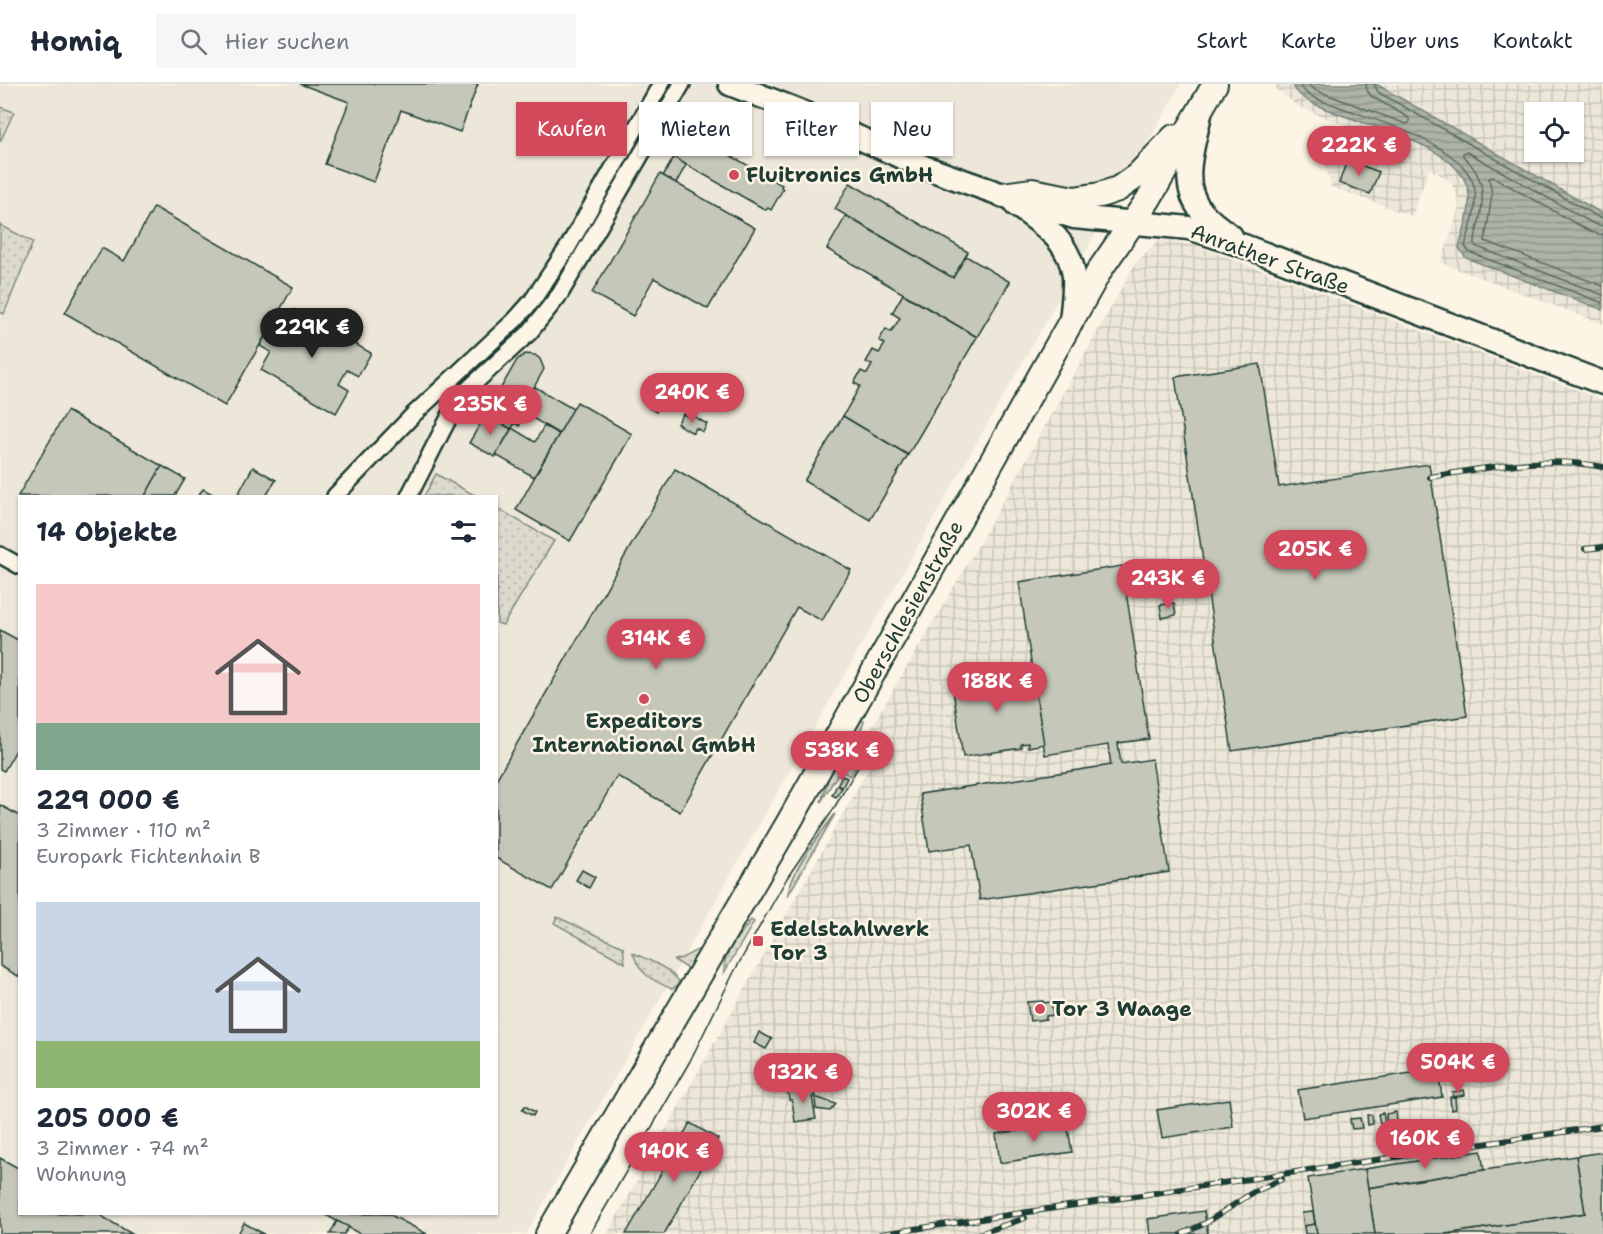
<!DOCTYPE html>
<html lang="de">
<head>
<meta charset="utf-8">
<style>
	:root { --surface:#fff; --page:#f6f6f7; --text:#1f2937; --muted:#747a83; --line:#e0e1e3; --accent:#d1495b }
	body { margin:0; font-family:"Shantell Sans",sans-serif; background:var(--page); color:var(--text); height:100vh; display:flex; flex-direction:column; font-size:22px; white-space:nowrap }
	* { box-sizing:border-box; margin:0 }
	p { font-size:20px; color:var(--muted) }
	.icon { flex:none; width:33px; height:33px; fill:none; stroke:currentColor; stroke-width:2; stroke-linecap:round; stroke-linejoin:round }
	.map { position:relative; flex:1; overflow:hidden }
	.panel { position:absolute; left:18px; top:411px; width:480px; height:720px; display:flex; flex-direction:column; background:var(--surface); border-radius:0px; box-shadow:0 2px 4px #0004 }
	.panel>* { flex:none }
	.guide { position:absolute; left:516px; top:18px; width:570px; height:54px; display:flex; gap:12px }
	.controls { position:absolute; left:1524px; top:18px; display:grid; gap:12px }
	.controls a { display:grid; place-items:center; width:60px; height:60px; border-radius:0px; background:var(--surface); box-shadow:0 2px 4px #0004; font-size:30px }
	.price { position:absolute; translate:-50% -51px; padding:0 14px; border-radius:21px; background:var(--accent); color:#fff; font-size:20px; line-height:39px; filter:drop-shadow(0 2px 3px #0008) }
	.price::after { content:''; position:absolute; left:50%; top:36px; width:18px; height:14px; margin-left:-9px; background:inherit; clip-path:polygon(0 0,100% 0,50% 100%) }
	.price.active { background:#222; color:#fff }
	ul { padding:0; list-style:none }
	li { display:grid; align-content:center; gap:12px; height:318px; padding:0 18px }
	li span { display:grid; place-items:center; height:186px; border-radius:0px; color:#555 }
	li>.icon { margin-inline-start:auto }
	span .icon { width:108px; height:108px; fill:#fffc; stroke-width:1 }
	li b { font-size:26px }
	h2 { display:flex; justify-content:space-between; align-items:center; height:72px; padding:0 18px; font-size:26px }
	.pill { padding:0 21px; border-radius:0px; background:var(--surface); box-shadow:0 2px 4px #0004; font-size:21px; line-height:54px }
	.pill.active { background:var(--accent); color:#fff }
	header { display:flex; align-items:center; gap:36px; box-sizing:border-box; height:84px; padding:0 30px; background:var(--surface); border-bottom:2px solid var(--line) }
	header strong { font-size:28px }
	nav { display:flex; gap:33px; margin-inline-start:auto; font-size:21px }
	.search { width:420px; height:54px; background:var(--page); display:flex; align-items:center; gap:15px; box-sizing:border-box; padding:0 21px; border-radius:0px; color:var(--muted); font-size:22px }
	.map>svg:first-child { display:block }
</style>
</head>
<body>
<header>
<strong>Homiq</strong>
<div class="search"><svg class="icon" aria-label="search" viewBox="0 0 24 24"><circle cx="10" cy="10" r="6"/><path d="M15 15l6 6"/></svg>Hier suchen</div>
<nav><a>Start</a><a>Karte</a><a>Über uns</a><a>Kontakt</a></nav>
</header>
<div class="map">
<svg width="1603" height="1150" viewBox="0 0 1603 1150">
	<defs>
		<pattern id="industrial-grid" width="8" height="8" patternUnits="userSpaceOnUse" patternTransform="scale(1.5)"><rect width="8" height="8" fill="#ece7d8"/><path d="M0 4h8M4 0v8" fill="none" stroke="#cac7ba"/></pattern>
		<pattern id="grass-dots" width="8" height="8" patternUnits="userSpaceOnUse" patternTransform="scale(1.5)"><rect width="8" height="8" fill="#dcdacc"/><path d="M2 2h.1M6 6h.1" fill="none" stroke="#bcbcb0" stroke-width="1.8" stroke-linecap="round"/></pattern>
		<pattern id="water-rules" width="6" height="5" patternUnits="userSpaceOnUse" patternTransform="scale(1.5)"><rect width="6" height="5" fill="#aeb3a7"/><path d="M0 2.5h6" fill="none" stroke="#8d9389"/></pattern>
	</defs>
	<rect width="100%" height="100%" fill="#fcf5e5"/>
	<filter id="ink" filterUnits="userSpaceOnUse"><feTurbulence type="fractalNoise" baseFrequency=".0167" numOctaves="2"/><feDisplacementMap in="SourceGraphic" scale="12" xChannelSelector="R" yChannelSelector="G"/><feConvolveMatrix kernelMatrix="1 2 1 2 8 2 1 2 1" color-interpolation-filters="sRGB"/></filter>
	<g filter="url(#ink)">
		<path fill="#ece7d8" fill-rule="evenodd" d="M0 0H1181L526 1150H0V228L4 230 33 158 0 141V58L14 29 0 23ZM20 412H496V1130H20Z"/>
		<g fill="url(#industrial-grid)" fill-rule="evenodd">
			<path d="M1277 0H1603V240L1441 179 1459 126 1458 115 1454 104 1448 96 1439 90 1429 85 1412 132 1331 103 1325 78 1336 49 1376 63 1379 55 1299 23 1275 4ZM1534 28H1574V68H1534Z"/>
			<path d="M1159 156 1195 161 1603 316V1150H607L870 682 872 671 866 652 979 460 1135 180Z"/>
		</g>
		<g fill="url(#grass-dots)" stroke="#7e8c80" stroke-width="1.5">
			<path d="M0 23 14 28 0 58Z"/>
			<path d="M0 141 33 158 4 230 0 228Z"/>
			<path d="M436 390 476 412H424Z"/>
			<path d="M497 424 554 457 503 541 497 539Z"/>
			<path d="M861 636 864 637 859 652 866 670 862 672 850 692 840 686 821 718 830 690Z"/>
			<path d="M835 730 787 813C794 781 815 757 835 730Z"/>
			<path d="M557 833 623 863 625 879 554 839Z"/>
			<path d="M751 836 754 838 724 889C722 869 740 851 751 836Z"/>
			<path d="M697 866 700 868 690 886 674 876 682 874Z"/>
			<path d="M633 869C651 877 666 882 679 897L677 902 672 905C651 896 640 890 633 869Z"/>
		</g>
		<path fill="url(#water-rules)" stroke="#758479" stroke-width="1.5" d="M1293 0H1376L1603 130V226L1466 174 1459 164C1463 147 1473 123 1468 105 1453 44 1299 36 1293 0Z"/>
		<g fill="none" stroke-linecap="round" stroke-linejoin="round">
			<g stroke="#586c62" stroke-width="1.5">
				<path d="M1299 0C1307 14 1323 17 1337 22 1374 36 1472 62 1475 108 1477 126 1470 145 1465 162L1469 168 1603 219"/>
				<path d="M1308 0 1315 6 1406 40 1409 39V34L1371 12 1367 6 1366 0"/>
				<path d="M1374 0 1378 8 1598 133 1603 134"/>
				<path d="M1603 142 1594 140 1467 68 1463 69V72C1483 90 1485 109 1480 134 1478 143 1474 153 1475 162L1603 211"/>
				<path d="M1603 151 1591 148 1493 93 1489 94 1492 110 1485 157 1603 202"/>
			</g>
		</g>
		<g fill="#c5c7b9" stroke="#1f3d34" stroke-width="1.5">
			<path d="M300 0H478L460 48 401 26 374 98 325 80 349 18Z"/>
			<path d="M686 46 782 101 781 103 783 105 771 126 768 124 766 126 671 72Z"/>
			<path d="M674 73 686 81 676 99 663 92Z"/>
			<path d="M1347 76 1379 88 1370 110 1339 99Z"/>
			<path d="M660 90 755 144 708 225 654 194 633 232 592 209Z"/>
			<path d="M850 99 968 168 953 194 835 125Z"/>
			<path d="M154 123 293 203 225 322 65 229 102 164 124 177Z"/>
			<path d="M846 132 953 194 966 172 1010 198 977 253 827 165Z"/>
			<path d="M903 210 977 253 908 371 843 332 860 302 854 299 861 287 867 290 872 281 866 278 873 266 879 269 885 260 879 256 886 245 891 248 900 234 892 229Z"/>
			<path d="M295 226 371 269 358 292 347 286 339 300 349 306 336 329 261 286 271 268 260 262 274 237 285 244Z"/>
			<path d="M525 270 535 271 540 275 544 285 521 327 525 330 519 342 515 339 511 345 486 330 517 276Z"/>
			<path d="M1260 280 1279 403 1429 380 1467 632 1232 667 1175 293Z"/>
			<path d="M535 303 573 325 559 350 521 327Z"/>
			<path d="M654 315 661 319 656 328 649 324Z"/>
			<path d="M577 318 632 350 570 457 516 426Z"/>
			<path d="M67 327 162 382 145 412H18Z"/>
			<path d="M486 330 511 345 495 373 469 359Z"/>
			<path d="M683 330 690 334 692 331 707 340 703 348 696 344 693 349 677 340Z"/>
			<path d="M843 332 908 371 870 436 804 397Z"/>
			<path d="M544 342 559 350 534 393 496 371 512 344 535 358Z"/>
			<path d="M162 382 185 395 175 412H145Z"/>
			<path d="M253 383 276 396 266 412H237Z"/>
			<path d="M675 385 851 486 822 537 797 523 680 728 617 692 552 806 496 774V696Z"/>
			<path d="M203 405 216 412H198Z"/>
			<path d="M1166 475 1167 480 1154 482V477Z"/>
			<path d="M1168 481 1173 509 1159 511 1155 483Z"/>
			<path d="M1122 482 1149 655 1118 659 1121 680 1152 675 1169 788 980 816 971 761 929 767 920 710 1111 681 1108 661 1045 671 1019 498Z"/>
			<path d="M1174 519 1176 531 1162 534 1160 521Z"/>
			<path d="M0 546 20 557V650L17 655 19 661 4 687 0 685Z"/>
			<path d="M1019 585 1020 595 1033 593 1044 660 1028 663V659L1021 660V664L963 673 953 606 963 604 962 594Z"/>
			<path d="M842 692 847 694 842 704 837 701Z"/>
			<path d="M837 701 842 704 836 713 832 711Z"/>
			<path d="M0 721 20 732V893L0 882Z"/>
			<path d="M582 786 595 793 589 804 576 796Z"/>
			<path d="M1043 917 1044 919 1051 918 1053 931 1046 932V935L1030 937 1027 918Z"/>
			<path d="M759 948 772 955 766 965 754 959Z"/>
			<path d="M1438 985 1442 1013 1303 1034 1298 1006Z"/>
			<path d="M813 1002 815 1012 812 1013 816 1035 795 1038 792 1016H789L788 1006 803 1003V1006L808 1005V1003Z"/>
			<path d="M1464 1006 1465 1011 1453 1013 1452 1008Z"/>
			<path d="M1450 1013H1455L1456 1025 1451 1026Z"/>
			<path d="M815 1014H818L836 1020 830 1027 816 1025Z"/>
			<path d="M1229 1015 1233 1043 1162 1054 1157 1026Z"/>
			<path d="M525 1022 535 1028 533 1032 522 1026Z"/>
			<path d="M1396 1028 1397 1039 1387 1040 1386 1030Z"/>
			<path d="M1383 1029 1385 1039 1380 1040 1378 1030Z"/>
			<path d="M1367 1031H1372L1373 1040 1368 1041Z"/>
			<path d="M1360 1034 1362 1044 1352 1045 1350 1035Z"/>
			<path d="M690 1039 718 1055 664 1150H626Z"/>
			<path d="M1067 1039 1072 1068 1000 1079 996 1050Z"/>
			<path d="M1481 1067 1484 1086 1368 1104 1365 1085Z"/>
			<path d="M1603 1068V1150H1445L1585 1129 1576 1072Z"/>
			<path d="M1576 1072 1585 1129 1445 1150H1375L1368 1104Z"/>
			<path d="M0 1074 20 1085V1130H98L132 1150H0Z"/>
			<path d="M1365 1085 1375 1150H1317L1308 1094Z"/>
			<path d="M1204 1127 1208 1150H1150L1148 1135Z"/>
			<path d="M1313 1128 1315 1140 1304 1142 1302 1129Z"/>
			<path d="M324 1130H389L427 1150H360Z"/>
			<path d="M337 1137 349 1143 344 1150H330Z"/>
			<path d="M244 1139 264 1150H238Z"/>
			<path d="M1315 1140 1317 1150H1305L1304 1142Z"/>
		</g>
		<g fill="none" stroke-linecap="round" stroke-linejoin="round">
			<defs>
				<g id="street">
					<path d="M335 412 414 330 515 236 532 217 568 163 661 0"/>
					<path d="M409 412 440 351 455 322 467 306 529 249 560 210 682 0"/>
					<path d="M0 471 20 482"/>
				</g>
				<g id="secondary">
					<path d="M730 0 797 26 924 83 1003 111 1074 133 1189 144 1244 162 1603 299"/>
					<path d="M1200 30C1194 62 1178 100 1202 128 1210 137 1221 145 1231 152"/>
					<path d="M1016 121C1042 140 1070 157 1074 192 1075 207 1072 224 1071 239"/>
				</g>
				<g id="primary">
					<path d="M1003 111 1032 107 1074 115 1100 111 1118 105 1138 91 1174 53"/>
					<path d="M548 1150 789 738 1101 184 1148 116 1215 0"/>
				</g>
			</defs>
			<use href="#street" stroke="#1f3d34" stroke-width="20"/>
			<use href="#secondary" stroke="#1f3d34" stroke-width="27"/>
			<use href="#primary" stroke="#1f3d34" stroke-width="28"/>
			<use href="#street" stroke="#fcf5e5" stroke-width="15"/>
			<use href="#secondary" stroke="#fcf5e5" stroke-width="22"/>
			<use href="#primary" stroke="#fcf5e5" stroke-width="24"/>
			<path stroke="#1f3d34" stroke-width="1.5" d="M590 1150 690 977 734 888 787 794 831 729 864 673"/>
			<defs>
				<g id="rail">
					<path d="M1430 393C1488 384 1545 371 1603 383"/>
					<path d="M1585 465 1603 463"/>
					<path d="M881 1150 1603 1042"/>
					<path d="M979 1150 1025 1134"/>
					<path d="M1182 1150 1206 1139 1252 1109 1282 1095"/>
				</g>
			</defs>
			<use href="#rail" stroke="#1f3d34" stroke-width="6"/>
			<use href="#rail" stroke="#fcf5e5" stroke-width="4" stroke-dasharray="11" stroke-linecap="butt"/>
		</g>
	</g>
	<g fill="#d1495b" stroke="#fcf5e5" stroke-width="2">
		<circle cx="734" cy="91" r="6"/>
		<circle cx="644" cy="615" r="6"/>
		<rect x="752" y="851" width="12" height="12" rx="3"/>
		<circle cx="1040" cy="925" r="6"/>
	</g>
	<g text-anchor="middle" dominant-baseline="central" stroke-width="5" stroke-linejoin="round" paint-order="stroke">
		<g font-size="21" font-weight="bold" fill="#1f3d34" stroke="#fcf5e5" text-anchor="start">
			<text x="746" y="91">Fluitronics GmbH</text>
			<text x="644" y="637" text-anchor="middle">Expeditors<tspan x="644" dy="24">International GmbH</tspan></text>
			<text x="770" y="845">Edelstahlwerk<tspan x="770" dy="24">Tor 3</tspan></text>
			<text x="1052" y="925">Tor 3 Waage</text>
		</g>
		<g font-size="21" fill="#1f3d34" stroke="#fcf5e5">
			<text transform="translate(1270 175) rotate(20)">Anrather Straße</text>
			<text transform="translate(908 528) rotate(-61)">Oberschlesienstraße</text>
		</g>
	</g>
</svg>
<div class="controls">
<a><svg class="icon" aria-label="locate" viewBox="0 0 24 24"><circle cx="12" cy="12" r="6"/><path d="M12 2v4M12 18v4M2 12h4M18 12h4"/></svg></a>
</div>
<b class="price" style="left:1359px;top:93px">222K €</b>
<b class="price active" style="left:312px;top:275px">229K €</b>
<b class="price" style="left:692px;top:340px">240K €</b>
<b class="price" style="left:490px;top:352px">235K €</b>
<b class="price" style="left:1315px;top:497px">205K €</b>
<b class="price" style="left:1168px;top:526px">243K €</b>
<b class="price" style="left:656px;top:586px">314K €</b>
<b class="price" style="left:997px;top:629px">188K €</b>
<b class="price" style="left:842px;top:698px">538K €</b>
<b class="price" style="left:1458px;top:1010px">504K €</b>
<b class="price" style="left:803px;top:1020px">132K €</b>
<b class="price" style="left:1034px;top:1059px">302K €</b>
<b class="price" style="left:1425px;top:1086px">160K €</b>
<b class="price" style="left:674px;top:1099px">140K €</b>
<div class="guide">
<a class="pill active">Kaufen</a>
<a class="pill">Mieten</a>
<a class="pill">Filter</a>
<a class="pill">Neu</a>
</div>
<section class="panel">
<h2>14 Objekte<svg class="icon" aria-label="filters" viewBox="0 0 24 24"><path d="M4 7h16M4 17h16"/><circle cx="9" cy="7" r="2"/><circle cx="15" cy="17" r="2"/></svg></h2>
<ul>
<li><span style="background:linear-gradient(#f6c9c9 75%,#7fa58c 0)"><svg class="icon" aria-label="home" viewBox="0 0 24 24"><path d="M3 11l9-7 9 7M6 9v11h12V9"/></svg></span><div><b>229 000 €</b><p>3 Zimmer · 110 m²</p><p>Europark Fichtenhain B</p></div></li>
<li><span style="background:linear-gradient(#c9d6e8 75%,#8fb573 0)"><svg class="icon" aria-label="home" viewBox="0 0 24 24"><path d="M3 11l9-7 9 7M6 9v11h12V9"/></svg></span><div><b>205 000 €</b><p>3 Zimmer · 74 m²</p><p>Wohnung</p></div></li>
</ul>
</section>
</div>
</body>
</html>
